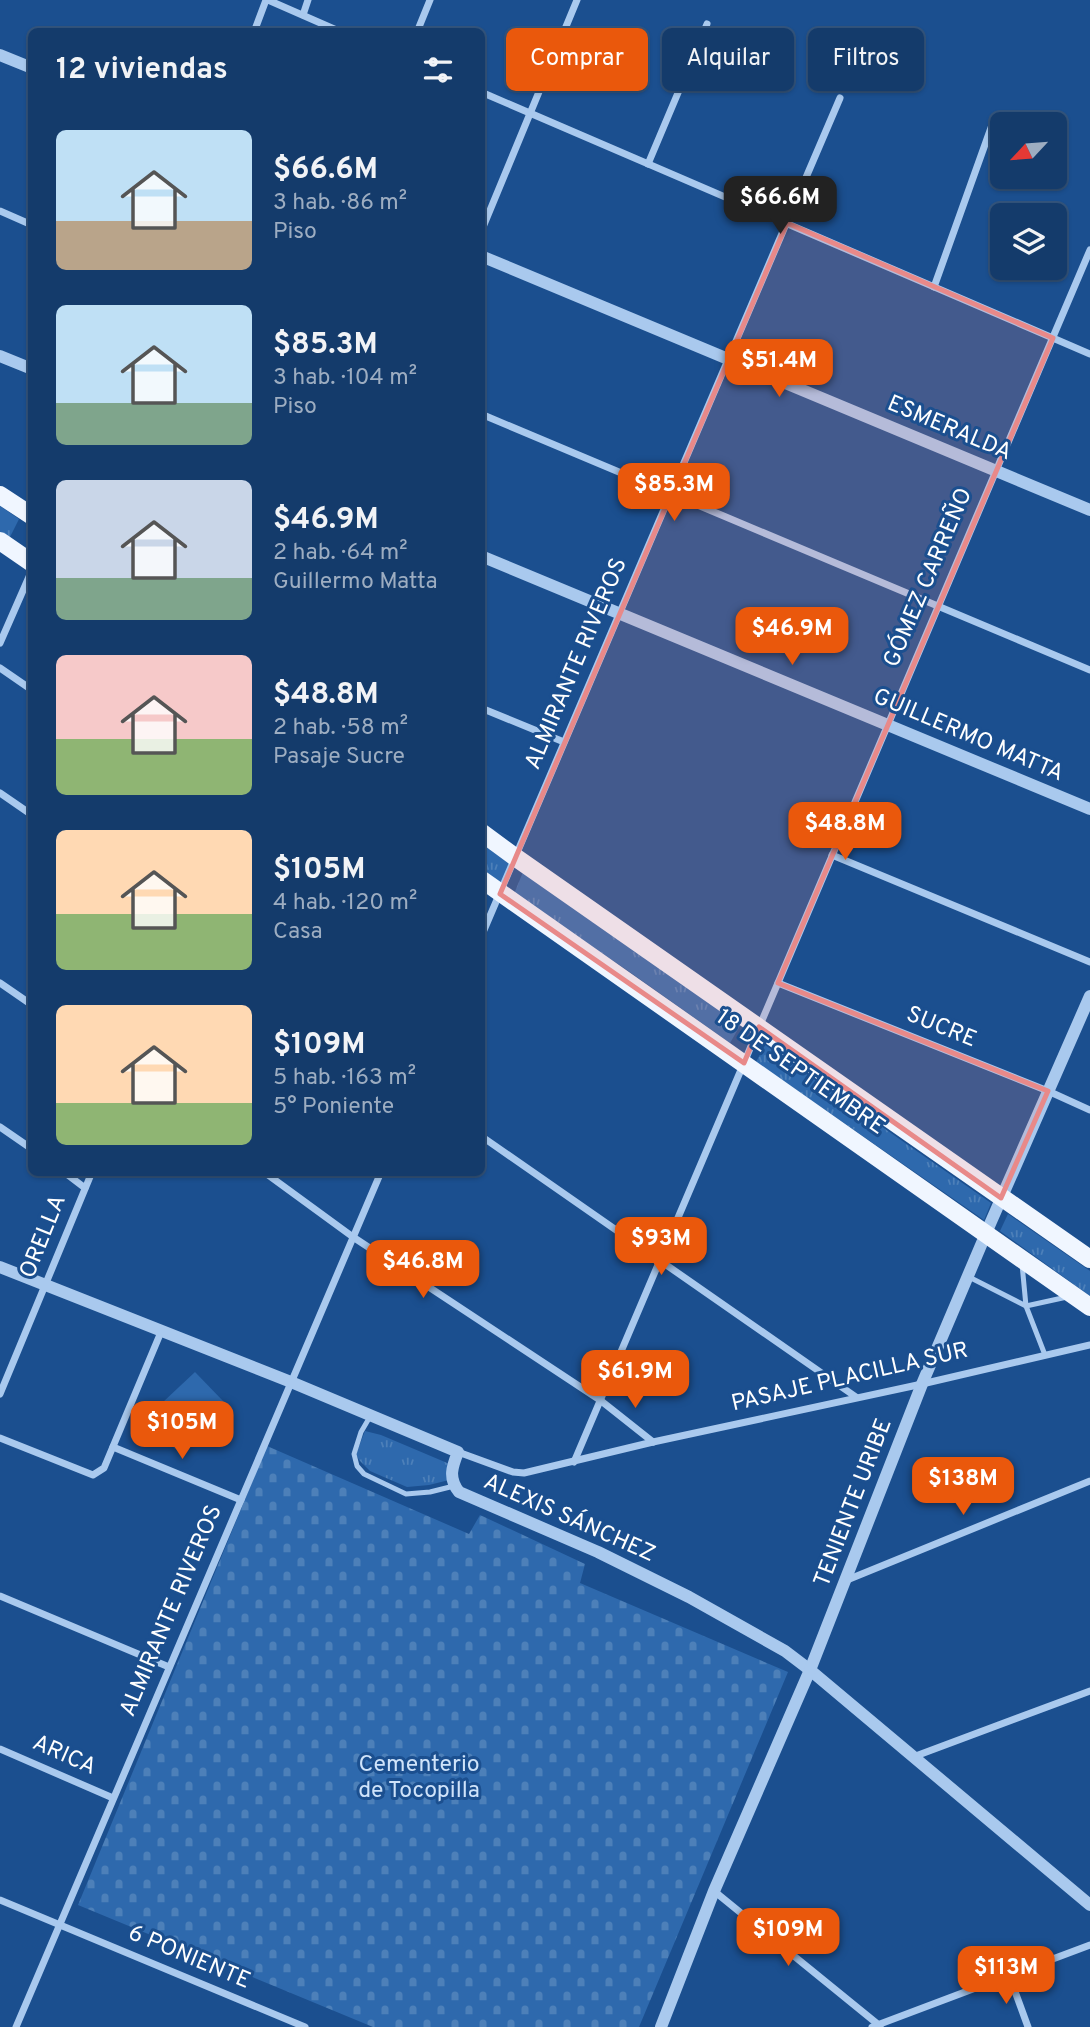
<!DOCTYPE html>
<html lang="es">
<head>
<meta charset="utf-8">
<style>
	:root { --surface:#143b6b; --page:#214673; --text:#f1f3f6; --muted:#9dadc1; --line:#33557e; --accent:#ea580c }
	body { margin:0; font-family:Overpass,sans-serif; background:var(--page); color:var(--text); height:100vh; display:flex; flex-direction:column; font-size:26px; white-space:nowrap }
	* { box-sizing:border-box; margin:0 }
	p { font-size:23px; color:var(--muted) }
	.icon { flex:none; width:38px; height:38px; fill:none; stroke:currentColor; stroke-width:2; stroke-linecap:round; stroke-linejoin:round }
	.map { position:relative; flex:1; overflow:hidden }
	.sheet { position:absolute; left:28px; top:28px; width:457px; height:1148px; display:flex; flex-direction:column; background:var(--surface); border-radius:10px; box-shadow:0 2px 5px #0004,0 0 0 2px var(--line) }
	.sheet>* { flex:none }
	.hud { position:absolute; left:506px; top:28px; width:478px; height:63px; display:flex; gap:14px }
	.needle { width:46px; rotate:244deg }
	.controls { position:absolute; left:990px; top:112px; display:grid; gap:14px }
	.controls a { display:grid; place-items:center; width:77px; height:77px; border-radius:10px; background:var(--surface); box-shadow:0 2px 5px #0004,0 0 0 2px var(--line); font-size:35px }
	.price { position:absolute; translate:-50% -60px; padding:0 16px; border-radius:14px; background:var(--accent); color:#fff; font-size:23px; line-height:46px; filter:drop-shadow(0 2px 4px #0008) }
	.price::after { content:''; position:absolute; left:50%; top:42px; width:21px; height:16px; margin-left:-10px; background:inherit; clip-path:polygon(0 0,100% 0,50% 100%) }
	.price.active { background:#222; color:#fff }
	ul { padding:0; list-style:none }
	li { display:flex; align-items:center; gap:21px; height:175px; padding:0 28px }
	li span { display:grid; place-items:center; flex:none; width:196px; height:140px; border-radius:10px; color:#555 }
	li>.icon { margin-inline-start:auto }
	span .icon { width:84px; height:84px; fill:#fffc; stroke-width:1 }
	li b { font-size:30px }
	h2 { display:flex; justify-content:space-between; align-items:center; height:84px; padding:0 28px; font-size:30px }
	.tag { padding:0 24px; border-radius:10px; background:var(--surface); box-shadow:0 2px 5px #0004,0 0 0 2px var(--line); font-size:24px; line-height:63px }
	.tag.active { background:var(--accent); color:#fff }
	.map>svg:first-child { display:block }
</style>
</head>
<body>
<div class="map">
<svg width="1090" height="2027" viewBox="0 0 1090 2027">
	<defs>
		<pattern id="grass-tufts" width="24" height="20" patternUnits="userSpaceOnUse" patternTransform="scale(1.75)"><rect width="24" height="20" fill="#2e69ad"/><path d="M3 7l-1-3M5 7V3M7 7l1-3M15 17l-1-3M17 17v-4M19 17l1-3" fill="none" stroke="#4d80b9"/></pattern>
		<pattern id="cemetery-stones" width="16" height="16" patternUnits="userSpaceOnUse" patternTransform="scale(1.75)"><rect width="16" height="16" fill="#2e69ad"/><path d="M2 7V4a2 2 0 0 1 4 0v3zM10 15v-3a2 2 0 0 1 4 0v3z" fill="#4d80b9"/></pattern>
	</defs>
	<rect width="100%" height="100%" fill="#1b4f8f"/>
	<g fill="url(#grass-tufts)">
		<path d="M0 506 19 519 9 539 0 532Z"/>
		<path d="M481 843 510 864 501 883 481 869Z"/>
		<path d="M523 872 741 1024 730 1043 627 970 514 894Z"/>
		<path d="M765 1045 991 1203 984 1220 756 1062Z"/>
		<path d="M1008 1214 1090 1271V1296L1000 1231Z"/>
		<path d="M365 1431 381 1435 452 1465 449 1480 429 1485 407 1487 370 1471 359 1460 356 1454Z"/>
	</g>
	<path fill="url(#cemetery-stones)" d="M267 1446 469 1534 480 1515 585 1564 580 1583 788 1672 639 2027H373L78 1905Z"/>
	<path fill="#2e69ad" d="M195 1372 224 1402 175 1449 146 1418Z"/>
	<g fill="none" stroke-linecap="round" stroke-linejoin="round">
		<g stroke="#a9c9ee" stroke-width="5">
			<path d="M1022 1264 1026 1306 1045 1355"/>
			<path d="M969 1277 1026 1306 1067 1297"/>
			<path d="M371 1415 361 1432 354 1454 357 1466 364 1474 406 1494 430 1492 454 1486"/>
		</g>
		<g stroke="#a9c9ee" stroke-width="7">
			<path d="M268 0 341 32"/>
			<path d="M303 15 308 0"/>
			<path d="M254 32 266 0"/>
			<path d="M417 32 430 0"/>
			<path d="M481 92 1090 354"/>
			<path d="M648 164 707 24"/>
			<path d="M0 211 32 225"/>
			<path d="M481 232 577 0"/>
			<path d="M934 287 992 125"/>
			<path d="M481 414 1090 670"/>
			<path d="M0 643 32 570"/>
			<path d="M0 668 32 690"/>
			<path d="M481 708 564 742"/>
			<path d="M0 793 32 815"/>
			<path d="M832 855 1090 962"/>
			<path d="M481 937 840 98"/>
			<path d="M0 983 32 1005"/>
			<path d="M778 983 1048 1091 1090 1110"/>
			<path d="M0 1127 32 1149"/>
			<path d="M481 1136 856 1397"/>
			<path d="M64 1172 85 1188"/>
			<path d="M264 1172 353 1237 600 1400 653 1442"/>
			<path d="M0 1394 92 1172"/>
			<path d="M0 1438 93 1475 104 1468 161 1332"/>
			<path d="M113 1447 241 1500"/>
			<path d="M458 1452 513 1472 524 1473 653 1442 922 1384 1090 1345"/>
			<path d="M574 1462 1090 250"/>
			<path d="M847 1580 1090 1481"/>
			<path d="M0 1596 169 1667"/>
			<path d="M0 1749 113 1798"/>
			<path d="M913 1757 1090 1691"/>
			<path d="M714 1891 880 2026"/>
			<path d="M0 1900 305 2027"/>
			<path d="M1009 1975 1028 2027"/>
			<path d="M16 2027 381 1172"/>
			<path d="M872 2027 1090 1945"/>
		</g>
		<g stroke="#a9c9ee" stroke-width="12">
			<path d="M0 55 32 68"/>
			<path d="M481 256 1090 510"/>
			<path d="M0 356 32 369"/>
			<path d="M481 556 1090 809"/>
			<path d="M0 1267 291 1382 458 1452C452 1467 448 1478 459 1492L598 1552 689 1597 785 1651 810 1670 1090 1905"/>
			<path d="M661 2027 714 1891 810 1670 922 1384 990 1224 1090 996"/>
		</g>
		<g stroke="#f0f6ff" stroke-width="18">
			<path d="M0 495 32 516"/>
			<path d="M0 541 32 563"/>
			<path d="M481 832 515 857 1090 1259"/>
			<path d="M481 879 1090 1307"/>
		</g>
	</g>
	<path fill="#e88989" fill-opacity="0.2" stroke="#e88989" stroke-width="5" stroke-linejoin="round" d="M787 223 1053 338 778 983 1048 1091 1001 1198 759 1027 744 1063 500 894Z"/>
	<g text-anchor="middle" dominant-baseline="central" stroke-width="6" stroke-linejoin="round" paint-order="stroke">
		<g font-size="23" fill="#fff" stroke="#1b4f8f">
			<text transform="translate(949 429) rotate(23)">ESMERALDA</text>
			<text transform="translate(929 578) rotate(-67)">GÓMEZ CARREÑO</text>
			<text transform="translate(577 664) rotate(-67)">ALMIRANTE RIVEROS</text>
			<text transform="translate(968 736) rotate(23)">GUILLERMO MATTA</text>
			<text transform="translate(941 1028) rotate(22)">SUCRE</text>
			<text transform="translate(800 1073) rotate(35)">18 DE SEPTIEMBRE</text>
			<text transform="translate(44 1237) rotate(-68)">ORELLA</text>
			<text transform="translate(850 1378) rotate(-13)">PASAJE PLACILLA SUR</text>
			<text transform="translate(854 1503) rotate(-69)">TENIENTE URIBE</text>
			<text transform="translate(569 1519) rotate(24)">ALEXIS SÁNCHEZ</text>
			<text transform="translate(172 1611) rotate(-67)">ALMIRANTE RIVEROS</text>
			<text transform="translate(64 1756) rotate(24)">ARICA</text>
			<text transform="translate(189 1958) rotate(23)">6 PONIENTE</text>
		</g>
		<g font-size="23" fill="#cfe3fa" stroke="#1b4f8f">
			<text x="419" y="1765">Cementerio<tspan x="419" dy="26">de Tocopilla</tspan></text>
		</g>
	</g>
</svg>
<div class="controls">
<a><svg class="needle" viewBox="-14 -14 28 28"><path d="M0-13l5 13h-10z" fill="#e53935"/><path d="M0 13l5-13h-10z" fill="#9dadc1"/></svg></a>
<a><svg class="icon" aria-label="layers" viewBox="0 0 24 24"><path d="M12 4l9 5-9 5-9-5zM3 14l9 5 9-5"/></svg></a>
</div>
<b class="price active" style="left:780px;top:236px">$66.6M</b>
<b class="price" style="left:779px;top:399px">$51.4M</b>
<b class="price" style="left:674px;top:523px">$85.3M</b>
<b class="price" style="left:792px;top:667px">$46.9M</b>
<b class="price" style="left:845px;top:862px">$48.8M</b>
<b class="price" style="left:661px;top:1277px">$93M</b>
<b class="price" style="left:423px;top:1300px">$46.8M</b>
<b class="price" style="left:635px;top:1410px">$61.9M</b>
<b class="price" style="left:182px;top:1461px">$105M</b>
<b class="price" style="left:963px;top:1517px">$138M</b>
<b class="price" style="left:788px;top:1968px">$109M</b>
<b class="price" style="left:1006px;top:2006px">$113M</b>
<div class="hud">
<a class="tag active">Comprar</a>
<a class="tag">Alquilar</a>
<a class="tag">Filtros</a>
</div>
<section class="sheet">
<h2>12 viviendas<svg class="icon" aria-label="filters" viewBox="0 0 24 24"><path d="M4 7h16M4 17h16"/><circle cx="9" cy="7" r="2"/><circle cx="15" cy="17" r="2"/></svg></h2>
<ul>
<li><span style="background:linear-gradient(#bfe0f5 65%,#b9a48a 0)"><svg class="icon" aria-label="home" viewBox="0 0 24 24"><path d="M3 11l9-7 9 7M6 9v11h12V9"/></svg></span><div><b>$66.6M</b><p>3 hab. · 86 m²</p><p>Piso</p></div></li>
<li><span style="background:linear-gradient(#bfe0f5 70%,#7fa58c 0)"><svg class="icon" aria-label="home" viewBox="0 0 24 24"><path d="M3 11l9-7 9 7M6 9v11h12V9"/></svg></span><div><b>$85.3M</b><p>3 hab. · 104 m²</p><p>Piso</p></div></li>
<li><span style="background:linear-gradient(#c9d6e8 70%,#7fa58c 0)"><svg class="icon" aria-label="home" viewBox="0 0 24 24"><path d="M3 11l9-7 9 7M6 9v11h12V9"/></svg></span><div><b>$46.9M</b><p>2 hab. · 64 m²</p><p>Guillermo Matta</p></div></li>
<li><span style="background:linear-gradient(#f6c9c9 60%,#8fb573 0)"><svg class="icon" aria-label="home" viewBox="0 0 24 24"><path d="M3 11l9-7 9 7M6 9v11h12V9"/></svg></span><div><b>$48.8M</b><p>2 hab. · 58 m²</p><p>Pasaje Sucre</p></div></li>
<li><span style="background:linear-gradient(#ffd9b3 60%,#8fb573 0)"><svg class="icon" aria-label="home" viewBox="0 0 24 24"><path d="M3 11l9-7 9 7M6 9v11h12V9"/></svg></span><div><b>$105M</b><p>4 hab. · 120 m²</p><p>Casa</p></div></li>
<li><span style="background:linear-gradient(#ffd9b3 70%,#8fb573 0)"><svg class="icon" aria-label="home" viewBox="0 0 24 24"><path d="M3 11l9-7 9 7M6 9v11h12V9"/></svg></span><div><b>$109M</b><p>5 hab. · 163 m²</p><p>5° Poniente</p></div></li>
</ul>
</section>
</div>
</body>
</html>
